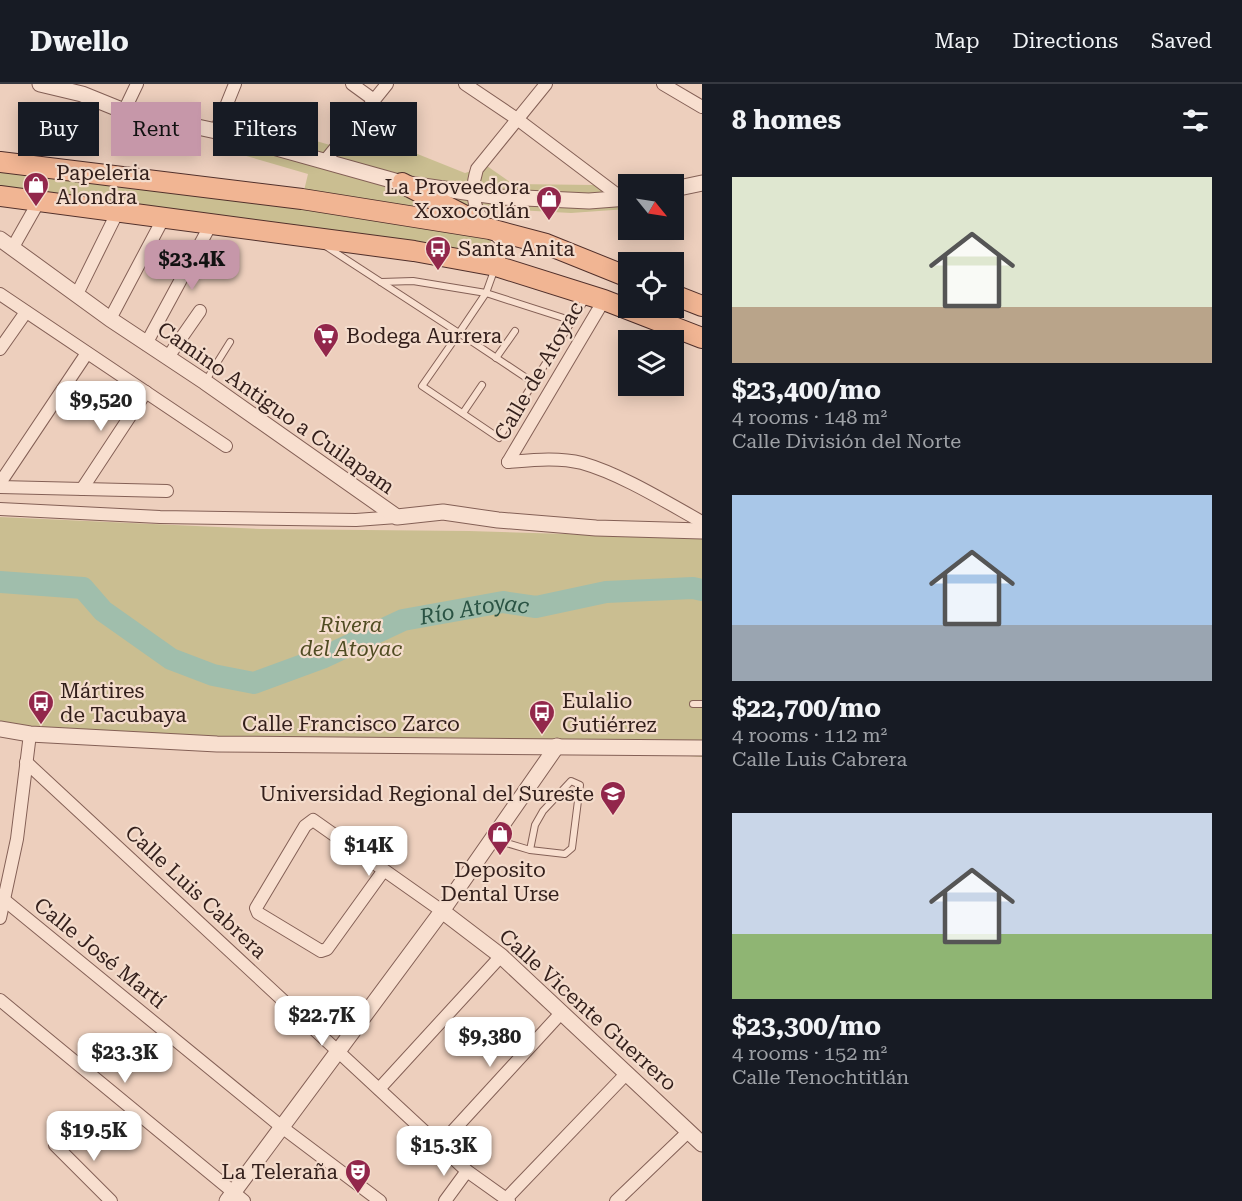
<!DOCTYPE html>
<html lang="en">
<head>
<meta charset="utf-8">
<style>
	:root { --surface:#171b24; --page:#242831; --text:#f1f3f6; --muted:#9ea1a6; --line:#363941; --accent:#c697a9 }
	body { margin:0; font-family:"Roboto Serif",serif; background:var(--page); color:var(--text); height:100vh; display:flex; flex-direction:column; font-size:22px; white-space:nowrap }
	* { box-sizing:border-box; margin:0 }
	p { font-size:20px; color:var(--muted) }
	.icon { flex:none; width:33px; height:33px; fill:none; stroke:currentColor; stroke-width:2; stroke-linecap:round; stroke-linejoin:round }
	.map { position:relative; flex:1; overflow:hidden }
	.drawer { display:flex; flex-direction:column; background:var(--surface); width:540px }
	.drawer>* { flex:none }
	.top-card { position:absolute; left:18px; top:18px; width:570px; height:54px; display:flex; gap:12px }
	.needle { width:39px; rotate:120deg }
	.tools { position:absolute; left:618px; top:90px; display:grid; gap:12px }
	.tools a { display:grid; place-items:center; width:66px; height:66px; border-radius:0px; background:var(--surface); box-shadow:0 3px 15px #0003; font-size:30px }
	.price { position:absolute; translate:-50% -51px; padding:0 14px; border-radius:12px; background:#fff; color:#222; font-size:20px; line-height:39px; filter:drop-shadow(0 2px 3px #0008) }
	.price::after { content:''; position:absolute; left:50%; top:36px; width:18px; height:14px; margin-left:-9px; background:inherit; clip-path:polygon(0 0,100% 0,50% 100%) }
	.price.on { background:var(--accent); color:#111 }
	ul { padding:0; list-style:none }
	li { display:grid; align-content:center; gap:12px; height:318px; padding:0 30px }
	li span { display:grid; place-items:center; height:186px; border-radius:0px; color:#555 }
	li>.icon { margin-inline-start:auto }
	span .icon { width:108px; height:108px; fill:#fffc; stroke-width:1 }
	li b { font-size:26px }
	h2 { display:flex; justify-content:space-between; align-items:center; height:72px; padding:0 30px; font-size:26px }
	.chip { padding:0 21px; border-radius:0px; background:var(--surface); box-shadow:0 3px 15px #0003; font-size:21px; line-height:54px }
	.chip.on { background:var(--accent); color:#111 }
	header { display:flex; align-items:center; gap:36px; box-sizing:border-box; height:84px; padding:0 30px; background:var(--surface); border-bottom:2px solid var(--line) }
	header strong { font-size:28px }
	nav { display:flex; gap:33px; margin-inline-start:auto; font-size:21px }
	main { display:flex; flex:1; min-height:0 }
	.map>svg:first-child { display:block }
</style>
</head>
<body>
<header>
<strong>Dwello</strong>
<nav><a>Map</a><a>Directions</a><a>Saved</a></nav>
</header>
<main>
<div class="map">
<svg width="702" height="1117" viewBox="0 0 702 1117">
	<rect width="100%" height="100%" fill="#edcfbd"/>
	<g fill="#cabe91">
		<path d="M254 39 330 61 350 43 465 89 487 82 513 100 595 101 627 125 571 129 484 124 399 126 302 115 308 90 243 71Z"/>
		<path d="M0 82 349 129 492 154 487 174 0 104Z"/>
		<path d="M0 433 261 445 469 447 702 454V673L557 662 357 661 0 643Z"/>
	</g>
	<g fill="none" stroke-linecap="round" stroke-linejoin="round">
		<path stroke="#a0beac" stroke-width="22" id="s1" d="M0 498 83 504 103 527 171 575 213 591 254 599 322 574 403 536 503 518 536 523 606 508 693 504 702 506"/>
		<defs>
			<g id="service">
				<path d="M324 161 459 249 486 209 495 184"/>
				<path d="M381 198 413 197 486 209 573 237"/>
				<path d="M496 274 515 247"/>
				<path d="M205 298 230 258"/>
				<path d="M534 299 459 249 422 302 499 354 587 213"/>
				<path d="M463 329 482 301"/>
				<path d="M693 620H702"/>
				<path d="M493 755 530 766 565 770 572 764 580 701 571 697 543 727 535 741 530 766"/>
			</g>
			<g id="minor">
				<path d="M352 0 374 16"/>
				<path d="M465 0 517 35 623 115"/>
				<path d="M663 0 702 23"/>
				<path d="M124 27 137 0"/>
				<path d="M216 47 235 0"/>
				<path d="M325 77 387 0"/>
				<path d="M13 163 39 117"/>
				<path d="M496 182 503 162 502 158C498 152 493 149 489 144 473 127 470 107 477 85L546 0"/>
				<path d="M0 210 226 362"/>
				<path d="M77 210 117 129"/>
				<path d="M110 235 163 135"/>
				<path d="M146 260 211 140"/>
				<path d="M0 265 26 228"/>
				<path d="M168 273 200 227"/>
				<path d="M508 378C532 376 558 373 582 379 621 390 666 418 702 438"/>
				<path d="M508 378 604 216"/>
				<path d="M0 399 87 269"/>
				<path d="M0 403 167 407"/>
				<path d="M82 405 146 308"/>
				<path d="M0 425 160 433 356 436 397 433"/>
				<path d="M26 678 467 1087 509 1117"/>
				<path d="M384 786 327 865 321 867 258 829 256 824 305 742 313 736 442 827"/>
				<path d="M3 815 283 1044 380 1117"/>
				<path d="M0 834 17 755 30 650"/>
				<path d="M0 916 244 1117"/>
				<path d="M379 1005 501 872"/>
				<path d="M55 1061 111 1117"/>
				<path d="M440 1061 562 928"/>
				<path d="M506 1115 627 989"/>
				<path d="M445 1117 467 1087"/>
				<path d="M616 1117 688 1048"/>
			</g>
			<g id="tertiary">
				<path d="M40 0 82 10 124 27 216 47 402 99 500 113 589 117 628 114"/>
				<path d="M674 105 702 99"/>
				<path d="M0 155 110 235 205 298 397 433 443 428 498 436 596 444 702 447"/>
				<path d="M0 645 30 650 217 660 702 664"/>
				<path d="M442 827 501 872 702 1060"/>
				<path d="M227 1117 442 827 557 662"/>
			</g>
			<g id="primary">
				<path d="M0 78 302 115 490 145 546 160 628 193"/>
				<path d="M402 99 477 138"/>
				<path d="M0 112 414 167 496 182 604 216 702 254"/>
				<path d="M674 211 702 222"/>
			</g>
		</defs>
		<use href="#service" stroke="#846056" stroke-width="8"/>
		<use href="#minor" stroke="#846056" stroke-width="14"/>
		<use href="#tertiary" stroke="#846056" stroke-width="17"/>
		<use href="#primary" stroke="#51302b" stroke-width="22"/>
		<use href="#service" stroke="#f8dfcf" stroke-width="6"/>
		<use href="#minor" stroke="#f8dfcf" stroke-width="12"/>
		<use href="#tertiary" stroke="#f8dfcf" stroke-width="15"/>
		<use href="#primary" stroke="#f1b593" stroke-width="20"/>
	</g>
	<defs>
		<symbol id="shop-pin" viewBox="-11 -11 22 30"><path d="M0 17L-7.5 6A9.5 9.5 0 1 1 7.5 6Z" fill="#92274b" stroke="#f4dccc"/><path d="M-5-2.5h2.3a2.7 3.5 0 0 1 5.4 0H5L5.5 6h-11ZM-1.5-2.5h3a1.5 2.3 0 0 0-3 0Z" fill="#fff"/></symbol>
		<symbol id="bus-pin" viewBox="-11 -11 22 30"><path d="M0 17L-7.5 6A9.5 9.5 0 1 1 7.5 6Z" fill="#92274b" stroke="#f4dccc"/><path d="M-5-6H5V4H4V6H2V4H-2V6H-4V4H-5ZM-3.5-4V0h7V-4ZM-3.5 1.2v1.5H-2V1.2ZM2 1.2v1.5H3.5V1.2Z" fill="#fff"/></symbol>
		<symbol id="supermarket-pin" viewBox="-11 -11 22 30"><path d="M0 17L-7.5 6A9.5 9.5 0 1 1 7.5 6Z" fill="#92274b" stroke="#f4dccc"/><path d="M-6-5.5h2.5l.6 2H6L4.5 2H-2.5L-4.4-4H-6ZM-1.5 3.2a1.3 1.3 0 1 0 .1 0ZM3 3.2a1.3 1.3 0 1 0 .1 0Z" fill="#fff"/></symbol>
		<symbol id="university-pin" viewBox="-11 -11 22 30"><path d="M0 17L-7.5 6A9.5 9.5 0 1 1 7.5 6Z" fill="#92274b" stroke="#f4dccc"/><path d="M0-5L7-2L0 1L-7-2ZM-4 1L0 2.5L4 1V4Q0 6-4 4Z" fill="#fff"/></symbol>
		<symbol id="theatre-pin" viewBox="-11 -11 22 30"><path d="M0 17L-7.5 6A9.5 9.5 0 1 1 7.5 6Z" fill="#92274b" stroke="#f4dccc"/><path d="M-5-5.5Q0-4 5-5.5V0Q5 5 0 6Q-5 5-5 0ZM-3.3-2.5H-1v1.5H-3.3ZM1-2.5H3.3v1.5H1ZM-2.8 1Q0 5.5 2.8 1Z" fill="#fff"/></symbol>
	</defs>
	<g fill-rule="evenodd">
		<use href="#shop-pin" x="21" y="86" width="30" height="40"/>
		<use href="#shop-pin" x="534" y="100" width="30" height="40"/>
		<use href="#bus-pin" x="423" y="150" width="30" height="40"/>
		<use href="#supermarket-pin" x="311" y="237" width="30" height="40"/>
		<use href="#bus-pin" x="26" y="604" width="30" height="40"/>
		<use href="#bus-pin" x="527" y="614" width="30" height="40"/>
		<use href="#university-pin" x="598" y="695" width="30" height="40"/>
		<use href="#shop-pin" x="485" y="735" width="30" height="40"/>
		<use href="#theatre-pin" x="343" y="1073" width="30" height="40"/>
	</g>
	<g text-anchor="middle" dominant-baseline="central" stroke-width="4.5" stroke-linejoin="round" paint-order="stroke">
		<g font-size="21" fill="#331f1b" stroke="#f4dccc" text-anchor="start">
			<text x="56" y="89">Papeleria<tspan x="56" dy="24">Alondra</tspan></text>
			<text x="530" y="103" text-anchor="end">La Proveedora<tspan x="530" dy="24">Xoxocotlán</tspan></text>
			<text x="458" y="165">Santa Anita</text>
			<text x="346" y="252">Bodega Aurrera</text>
			<text x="60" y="607">Mártires<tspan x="60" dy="24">de Tacubaya</tspan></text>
			<text x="562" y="617">Eulalio<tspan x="562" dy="24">Gutiérrez</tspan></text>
			<text x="594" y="710" text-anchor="end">Universidad Regional del Sureste</text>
			<text x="500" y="786" text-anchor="middle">Deposito<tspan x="500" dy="24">Dental Urse</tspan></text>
			<text x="338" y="1088" text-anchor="end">La Teleraña</text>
		</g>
		<g font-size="21" fill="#331f1b" stroke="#f4dccc">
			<text transform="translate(539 287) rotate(-60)">Calle de Atoyac</text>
			<text transform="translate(276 324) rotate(35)">Camino Antiguo a Cuilapam</text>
			<text x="351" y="640">Calle Francisco Zarco</text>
			<text transform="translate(196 808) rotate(43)">Calle Luis Cabrera</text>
			<text transform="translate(100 869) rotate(39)">Calle José Martí</text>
			<text transform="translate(588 926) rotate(42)">Calle Vicente Guerrero</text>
		</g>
		<g font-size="21" font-style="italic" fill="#504c22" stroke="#f4dccc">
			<text x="351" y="541">Rivera<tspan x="351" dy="24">del Atoyac</tspan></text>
		</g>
		<g font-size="22" font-style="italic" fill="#2a5343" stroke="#f4dccc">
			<text stroke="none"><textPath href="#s1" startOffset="518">Río Atoyac</textPath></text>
		</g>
	</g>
</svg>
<div class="tools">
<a><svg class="needle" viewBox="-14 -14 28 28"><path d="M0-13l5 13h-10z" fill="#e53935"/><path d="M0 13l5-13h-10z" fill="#9ea1a6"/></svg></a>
<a><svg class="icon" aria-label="locate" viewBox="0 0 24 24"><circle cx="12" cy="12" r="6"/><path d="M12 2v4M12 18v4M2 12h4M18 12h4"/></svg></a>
<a><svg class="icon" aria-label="layers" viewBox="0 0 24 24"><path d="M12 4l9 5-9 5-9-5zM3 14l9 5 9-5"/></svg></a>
</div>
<b class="price on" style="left:192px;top:207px">$23.4K</b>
<b class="price" style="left:101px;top:348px">$9,520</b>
<b class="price" style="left:369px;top:793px">$14K</b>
<b class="price" style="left:322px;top:963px">$22.7K</b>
<b class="price" style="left:490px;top:984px">$9,380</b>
<b class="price" style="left:125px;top:1000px">$23.3K</b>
<b class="price" style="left:94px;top:1078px">$19.5K</b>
<b class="price" style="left:444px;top:1093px">$15.3K</b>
<div class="top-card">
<a class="chip">Buy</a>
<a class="chip on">Rent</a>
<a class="chip">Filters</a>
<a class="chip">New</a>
</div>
</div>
<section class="drawer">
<h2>8 homes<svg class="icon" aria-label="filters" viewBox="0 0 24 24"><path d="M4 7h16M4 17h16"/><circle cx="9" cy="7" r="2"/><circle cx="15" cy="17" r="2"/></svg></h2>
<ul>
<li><span style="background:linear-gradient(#dfe7d0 70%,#b9a48a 0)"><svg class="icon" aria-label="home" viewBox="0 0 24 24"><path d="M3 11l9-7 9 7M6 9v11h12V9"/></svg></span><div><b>$23,400/mo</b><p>4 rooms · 148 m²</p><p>Calle División del Norte</p></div></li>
<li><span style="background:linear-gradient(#a9c7e8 70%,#9aa5b1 0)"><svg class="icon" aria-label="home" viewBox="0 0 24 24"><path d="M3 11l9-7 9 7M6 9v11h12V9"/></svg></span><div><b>$22,700/mo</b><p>4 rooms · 112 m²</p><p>Calle Luis Cabrera</p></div></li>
<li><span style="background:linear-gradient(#c9d6e8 65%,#8fb573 0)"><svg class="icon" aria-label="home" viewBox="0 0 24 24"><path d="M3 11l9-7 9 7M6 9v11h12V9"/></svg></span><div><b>$23,300/mo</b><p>4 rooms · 152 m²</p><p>Calle Tenochtitlán</p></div></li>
</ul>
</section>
</main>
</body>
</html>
